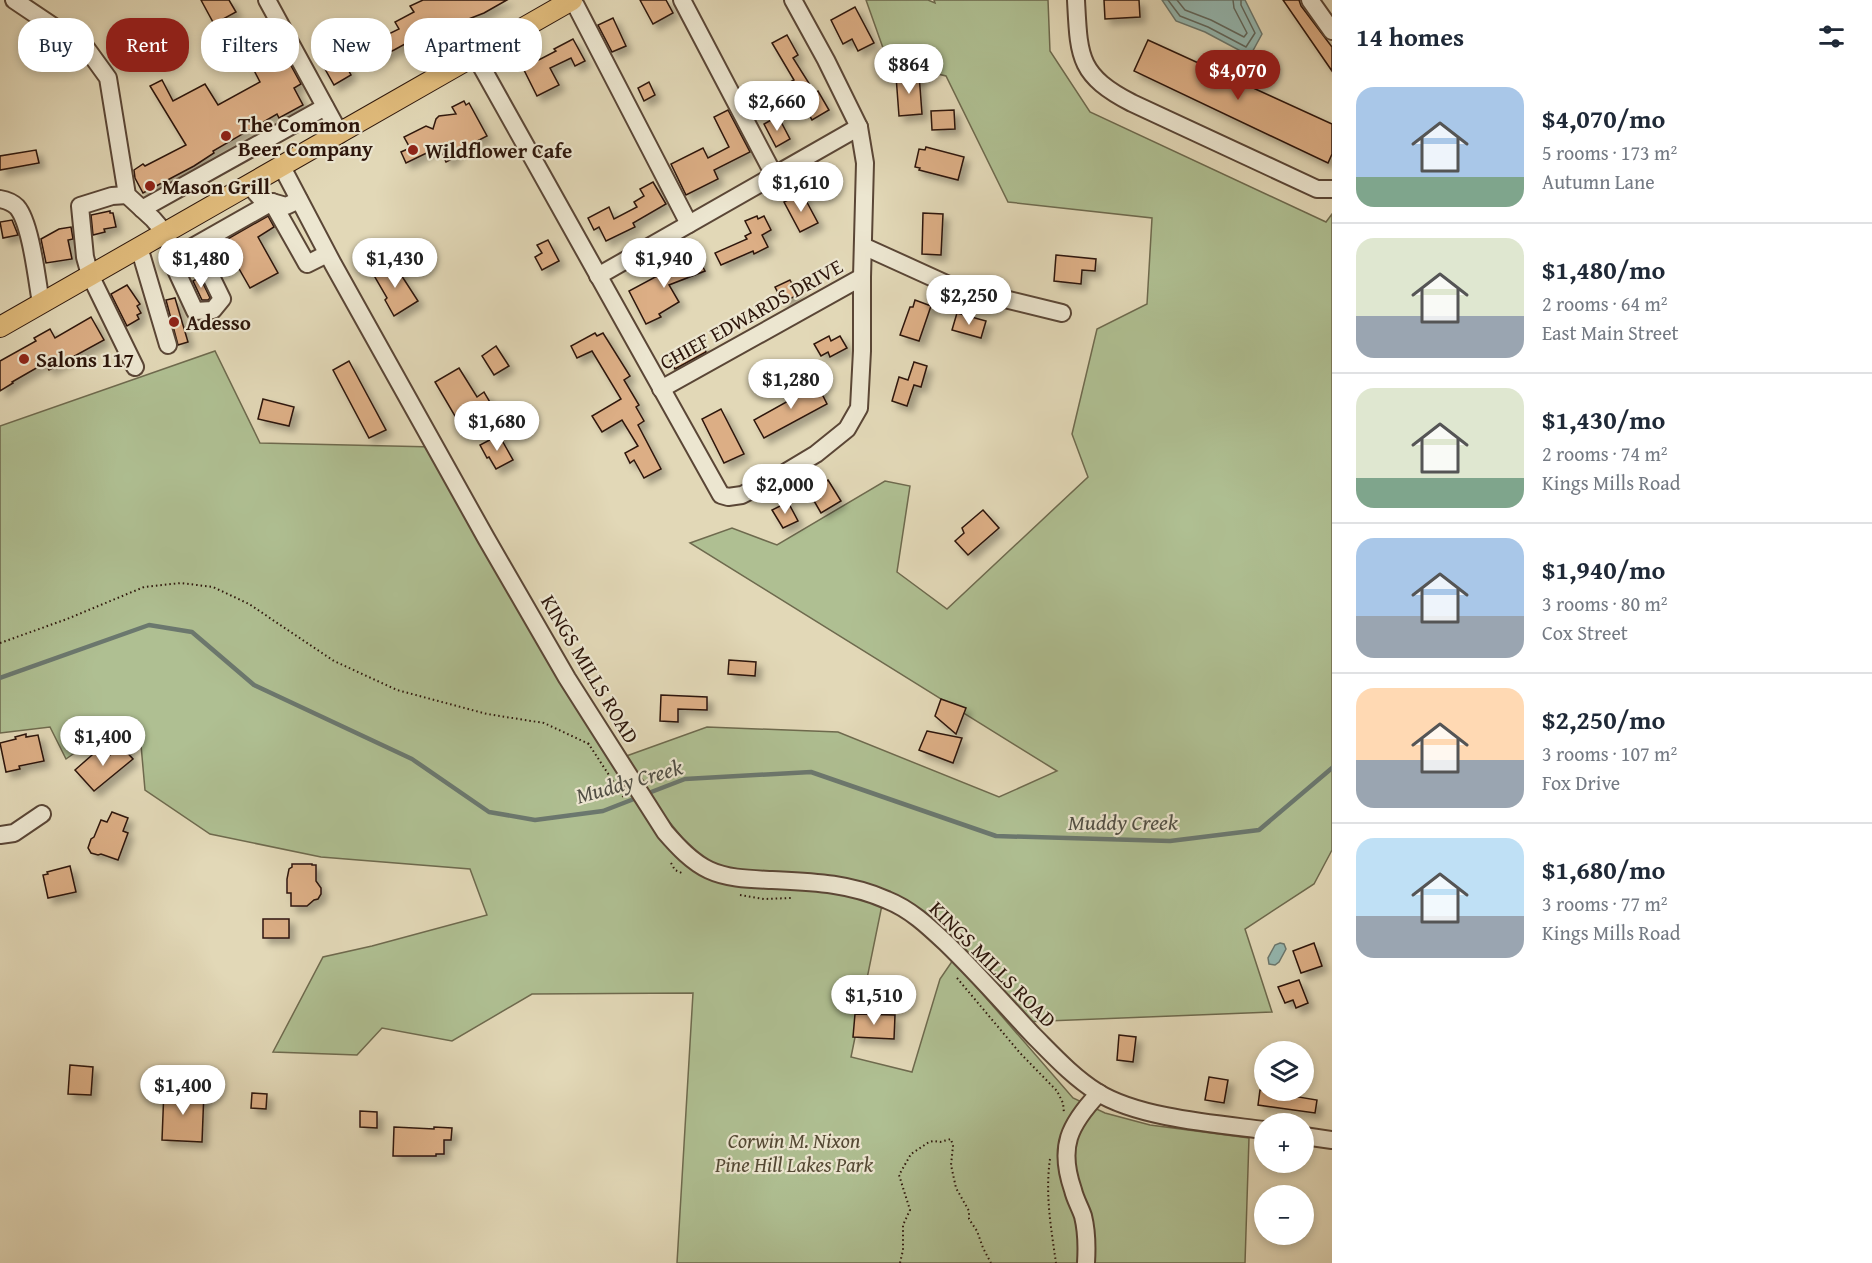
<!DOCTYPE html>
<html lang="en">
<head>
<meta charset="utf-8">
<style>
	:root { --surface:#fff; --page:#f6f6f7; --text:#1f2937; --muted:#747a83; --line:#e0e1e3; --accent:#8f2418 }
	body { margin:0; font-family:"Gentium Book Plus",serif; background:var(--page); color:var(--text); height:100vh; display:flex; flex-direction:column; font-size:22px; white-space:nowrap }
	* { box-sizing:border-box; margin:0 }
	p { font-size:20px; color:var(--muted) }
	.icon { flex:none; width:33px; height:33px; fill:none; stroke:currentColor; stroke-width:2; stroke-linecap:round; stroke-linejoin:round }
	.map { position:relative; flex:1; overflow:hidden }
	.side { display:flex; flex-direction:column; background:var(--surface); width:540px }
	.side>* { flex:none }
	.top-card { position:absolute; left:18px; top:18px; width:570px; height:54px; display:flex; gap:12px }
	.controls { position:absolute; left:1254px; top:1041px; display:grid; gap:12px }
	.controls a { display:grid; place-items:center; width:60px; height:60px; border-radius:50%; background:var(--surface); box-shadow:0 3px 9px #0003; font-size:30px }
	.price { position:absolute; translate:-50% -51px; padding:0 14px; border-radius:21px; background:#fff; color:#222; font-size:20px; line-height:39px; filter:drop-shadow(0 2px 3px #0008) }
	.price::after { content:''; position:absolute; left:50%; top:36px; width:18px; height:14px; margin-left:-9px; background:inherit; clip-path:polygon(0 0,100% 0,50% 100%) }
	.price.current { background:var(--accent); color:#fff }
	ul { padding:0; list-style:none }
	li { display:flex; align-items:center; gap:18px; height:150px; padding:0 24px }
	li+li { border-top:2px solid var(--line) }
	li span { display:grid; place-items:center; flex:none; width:168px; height:120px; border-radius:18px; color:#555 }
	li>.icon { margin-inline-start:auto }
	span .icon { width:72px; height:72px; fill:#fffc; stroke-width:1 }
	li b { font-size:26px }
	h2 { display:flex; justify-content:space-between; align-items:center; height:72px; padding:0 24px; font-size:26px }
	.tag { padding:0 21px; border-radius:24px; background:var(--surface); box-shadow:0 3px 9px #0003; font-size:21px; line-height:54px }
	.tag.current { background:var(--accent); color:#fff }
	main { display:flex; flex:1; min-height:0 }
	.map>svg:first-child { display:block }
</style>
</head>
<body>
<main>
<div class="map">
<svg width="1332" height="1263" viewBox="0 0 1332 1263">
	<defs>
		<filter id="shadow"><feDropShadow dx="5.5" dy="5.5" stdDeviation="3" flood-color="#0004"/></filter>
	</defs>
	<rect width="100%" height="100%" fill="#e2d8b7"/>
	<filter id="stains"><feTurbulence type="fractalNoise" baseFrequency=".00333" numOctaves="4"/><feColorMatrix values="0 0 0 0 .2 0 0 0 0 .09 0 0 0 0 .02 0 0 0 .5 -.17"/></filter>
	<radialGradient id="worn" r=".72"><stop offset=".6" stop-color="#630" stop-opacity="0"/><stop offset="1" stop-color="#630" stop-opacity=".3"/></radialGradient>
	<path fill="#afbf92" stroke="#6e6a4e" stroke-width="1.5" fill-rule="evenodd" d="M866 0H928L935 3 934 0H1048L1050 51 1090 112 1326 222 1332 214V850L1314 884 1245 929 1272 1012 1022 1022 958 954 883 900 851 1057 912 1072 940 979 953 960 1073 1098 1105 1113 1150 1125 1249 1138 1245 1263H677L693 993 532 994 452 1041 382 1028 357 1055 273 1052 323 957 372 946 487 915 470 869 321 857 210 834 145 790 141 745 96 738 66 759 50 727 0 733V426L215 351 260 443 435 447 618 759 707 727 838 732 999 797 1057 771 690 543 732 528 777 545 885 481 910 486 897 572 947 609 1088 477 1072 434 1097 329 1147 304 1152 218 1008 202 946 76 888 62ZM624 766 706 867 665 832Z"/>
	<g fill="#95b9b2" stroke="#6b786f" stroke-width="1.5">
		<path d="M1162 0H1245L1262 34 1250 56 1205 32 1176 21Z"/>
		<path d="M1280 943 1284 944 1286 949 1279 962 1275 965 1269 964 1268 958 1275 945Z"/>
	</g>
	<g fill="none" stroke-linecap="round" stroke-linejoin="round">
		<g stroke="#61685e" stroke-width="1.5">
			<path d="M1168 0 1180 16 1208 27 1246 47 1255 33 1241 5V0"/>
			<path d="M1177 0 1185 10 1211 20 1244 37 1247 33 1234 8 1233 0"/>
		</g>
		<g stroke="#6b786f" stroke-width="4.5">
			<path d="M0 678 149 625 192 632 254 685 412 759 489 812 535 820 603 811 639 797"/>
			<path d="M646 794 685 779 811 772 996 836 1170 841 1259 830 1332 768"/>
		</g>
	</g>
	<g fill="#dcae85" stroke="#2d160b" stroke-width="1.5" filter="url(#shadow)">
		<path d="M201 0H229L236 12 214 24Z"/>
		<path d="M423 0H507L484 13 448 27 446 21 417 35 418 37 394 50 369 62 362 47 399 29 395 22 414 12 410 6Z"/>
		<path d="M640 0H666L673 13 653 24Z"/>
		<path d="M1104 0H1139L1140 17 1105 19Z"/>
		<path d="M1283 0H1299L1301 6 1332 47V71Z"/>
		<path d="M855 7 874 43 858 51 852 39 843 44 831 20Z"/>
		<path d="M613 18 626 46 612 52 598 25Z"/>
		<path d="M787 35 798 55 793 58 815 93 818 91 829 110 812 120 790 82 794 80 772 43Z"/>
		<path d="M330 37 351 75 334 85 312 46Z"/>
		<path d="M573 39 585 61 575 66 571 58 550 68 559 85 537 96 523 68 556 51 554 49Z"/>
		<path d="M1148 40 1332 124V154L1328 163 1134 71Z"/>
		<path d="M257 44 267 62 284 53 301 84 294 88 303 105 279 118 277 114 213 151 214 153 194 166 143 193 135 178 134 170 143 164 145 166 186 145 150 86 162 80 173 101 205 84 218 105 260 82 244 51Z"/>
		<path d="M919 74 922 114 899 116 896 76Z"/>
		<path d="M649 82 655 95 644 101 638 88Z"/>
		<path d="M464 101 466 105 469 103 487 136 454 153 456 157 446 162 439 147 406 163 401 152 410 148 404 137 426 126 433 129 436 119 439 116 456 114 452 107Z"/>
		<path d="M728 110 750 152 714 170 718 179 686 195 671 164 703 148 708 158 729 147 714 117Z"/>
		<path d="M954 110 955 129 932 130 931 111Z"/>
		<path d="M778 116 790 139 776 147 764 124Z"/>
		<path d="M926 147 964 157 958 180 919 170 920 168 915 167 919 149 925 150Z"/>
		<path d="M36 150 39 163 0 170V156Z"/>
		<path d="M653 182 666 204 633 223 635 227 606 241 599 227 594 230 588 218 609 207 614 219 637 207 634 202 644 196 640 189Z"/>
		<path d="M802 193 818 223 800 232 784 202Z"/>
		<path d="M110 211V213H113L116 227 104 229 105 232 93 235 91 215Z"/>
		<path d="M923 213 943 214 941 255 922 254Z"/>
		<path d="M268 216 274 227 258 237 278 273 250 288 230 253 217 245Z"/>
		<path d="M757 216 758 219 764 216 771 230 762 235 768 247 754 254 753 251 721 265 715 253 747 239 745 236 751 233 745 221Z"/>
		<path d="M12 220 18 235 3 238 0 222Z"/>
		<path d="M71 227 73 239 68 240 72 259 46 263 41 239 59 229Z"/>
		<path d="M548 240 559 261 542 270 535 257 542 253 537 245Z"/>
		<path d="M696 254 705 271 669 285 679 302 659 314 661 317 646 324 629 291 674 267 672 264Z"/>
		<path d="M1056 255 1096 259 1095 271 1082 270 1081 284 1054 281Z"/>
		<path d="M389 263 392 269 396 267 418 301 394 316 385 300 387 298 372 272Z"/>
		<path d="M200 277 210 298 208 300H202L193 281Z"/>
		<path d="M790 280 798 295 783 302 775 287Z"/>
		<path d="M127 285 140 304 137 306 141 313 137 315 139 319 127 326 111 294Z"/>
		<path d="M175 298 188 342 178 345 166 300Z"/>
		<path d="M915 300 931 306 919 341 900 335 910 307H913Z"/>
		<path d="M957 313 986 321 981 338 952 330Z"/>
		<path d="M91 317 104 340 49 370 45 363 12 382 13 383 0 391V361L36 341 34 338 50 329 55 338Z"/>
		<path d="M595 333 597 336 603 333 630 376 624 380 639 405 636 407 644 421 638 425 661 469 644 478 634 460 630 463 625 453 638 446 622 420 602 432 592 416 621 399 592 351 577 358 571 346Z"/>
		<path d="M829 336 831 341 840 336 847 348 830 357 828 352 821 356 814 344Z"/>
		<path d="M701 343 706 352 675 369 670 361Z"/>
		<path d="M496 346 509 366 494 375 482 356Z"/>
		<path d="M349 361 386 430 369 438 333 370Z"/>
		<path d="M914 362 927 366 921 387 914 385 907 406 892 401 899 377 908 380Z"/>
		<path d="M459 368 477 397 484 392 494 409 462 428 435 382Z"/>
		<path d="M806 382 810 390 818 386 827 404 764 438 754 420 799 395 795 388Z"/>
		<path d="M263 399 294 407 289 426 258 419Z"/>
		<path d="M721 409 744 454 724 463 702 419Z"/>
		<path d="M499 435 513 460 496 469 489 457 487 458 480 445Z"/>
		<path d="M828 480 841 501 821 513 810 494 817 490 816 487Z"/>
		<path d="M788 502 798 521 783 528 772 510Z"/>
		<path d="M983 510 999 528 968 555 955 541 964 533 962 528Z"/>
		<path d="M729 660 756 662 755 676 728 674Z"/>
		<path d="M661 695 707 697V710L678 709V722L660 721Z"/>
		<path d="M941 699 966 708 956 734 935 716Z"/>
		<path d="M927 731 962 738 953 763 919 750Z"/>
		<path d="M26 734V737L38 735 44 761 19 766 20 769 6 772 0 743 16 739 15 737Z"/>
		<path d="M121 746 133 759 94 791 75 770 100 748 104 753 107 751 110 755Z"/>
		<path d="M112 812 128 818 123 831 128 833 118 860 101 854 98 855 91 853 88 848 91 839 94 837 101 820 107 822Z"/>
		<path d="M292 864H312V865H316V881L321 888V894L318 899 314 900 307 906H291V893H287V879L289 869 292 867Z"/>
		<path d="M70 866 76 892 48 898 43 875 48 874 47 872Z"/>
		<rect x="263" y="919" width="26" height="19"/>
		<path d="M1314 943 1322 966 1301 973 1293 951Z"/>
		<path d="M1299 980 1308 1003 1296 1008 1293 1000 1285 1003 1278 987Z"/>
		<path d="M855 1014 895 1015 894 1039 853 1037Z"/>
		<path d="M1119 1035 1136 1037 1133 1062 1117 1060Z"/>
		<path d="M70 1065 93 1067 91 1095 68 1094Z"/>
		<path d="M1209 1077 1228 1080 1224 1103 1205 1100Z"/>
		<path d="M164 1089 204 1091 202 1142 162 1140Z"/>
		<path d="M1260 1090H1293L1292 1096 1317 1100 1315 1113 1258 1105Z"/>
		<path d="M252 1093 267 1094 266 1109 251 1108Z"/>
		<path d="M360 1111 377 1112V1128L360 1127Z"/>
		<path d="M394 1127 434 1129V1127L452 1128 451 1140H444V1154H436V1156H393Z"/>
	</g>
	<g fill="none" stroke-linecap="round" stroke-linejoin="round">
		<defs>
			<g id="minor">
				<path d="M14 0 87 49 108 78 127 195 153 219 165 233 171 248 182 253 201 256 222 299 213 310 195 311 176 270 182 253 272 202 286 206 299 200"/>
				<path d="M267 0 340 134"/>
				<path d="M573 0 689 224"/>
				<path d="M682 0 774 175"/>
				<path d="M1076 0C1079 57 1078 75 1132 103L1317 189H1332"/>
				<path d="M1310 0 1332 31"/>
				<path d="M475 55 721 495 728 497 742 495 786 472 816 454 847 429 859 408 862 351V277L865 163 859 127 826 60 793 0"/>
				<path d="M282 167 333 264 486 538 567 678 665 832C678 847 692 862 709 870 728 879 752 879 772 880 813 882 849 883 887 900 910 909 928 926 946 943 976 972 1004 1004 1033 1035 1053 1055 1073 1077 1097 1092 1138 1118 1217 1124 1264 1130"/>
				<path d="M249 185 264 202H272L307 264 327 254"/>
				<path d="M127 195 112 196 80 206 85 257 90 275 135 367"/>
				<path d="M0 199C6 200 12 202 17 207 31 223 37 281 41 303"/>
				<path d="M142 209 325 107"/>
				<path d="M863 246 951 286 1062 313"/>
				<path d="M139 247 168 345"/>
				<path d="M598 276 859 127"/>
				<path d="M661 389 862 277"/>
				<path d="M0 835 14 833 42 814"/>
				<path d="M1304 1136 1332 1140"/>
				<path d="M1086 1263C1087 1247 1087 1232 1083 1216 1080 1207 1075 1199 1073 1190 1058 1147 1069 1125 1099 1093"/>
			</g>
			<path id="major" d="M0 327 572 0"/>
		</defs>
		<use href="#minor" stroke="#5a4636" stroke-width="20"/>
		<use href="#major" stroke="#2d160b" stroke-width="22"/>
		<g stroke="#2d160b" stroke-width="2" stroke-dasharray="1.5 3" stroke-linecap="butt">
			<path d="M0 643 67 619 144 587 181 583 213 587 249 604 334 661 397 690 487 714 544 723 589 744"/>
			<path d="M588 743 624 798"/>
			<path d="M671 863 675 870 684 874"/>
			<path d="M740 895 764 899 791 898"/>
			<path d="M957 978 1020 1053 1057 1091 1063 1103 1064 1113"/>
			<path d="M1050 1159C1045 1194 1051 1228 1056 1263"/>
			<path d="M900 1263 903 1250V1225L910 1210 899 1175 911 1154 929 1142 934 1141 940 1142 951 1139 953 1146 951 1165 956 1188 969 1211V1219L977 1231 983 1248 991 1263"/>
		</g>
		<use href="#minor" stroke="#ece6d0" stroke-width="16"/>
		<use href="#major" stroke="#e1bc7c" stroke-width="20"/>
	</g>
	<g fill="#8f2418" stroke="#ece6d0" stroke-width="2">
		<circle cx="226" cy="136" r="6"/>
		<circle cx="413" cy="150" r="6"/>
		<circle cx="150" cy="186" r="6"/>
		<circle cx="174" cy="322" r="6"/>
		<circle cx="24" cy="359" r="6"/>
	</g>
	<g text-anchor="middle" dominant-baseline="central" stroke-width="4.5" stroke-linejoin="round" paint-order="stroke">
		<g font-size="21" font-weight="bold" fill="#2d160b" stroke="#ece6d0" text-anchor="start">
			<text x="238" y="124">The Common<tspan x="238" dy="24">Beer Company</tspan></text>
			<text x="425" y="150">Wildflower Cafe</text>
			<text x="162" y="186">Mason Grill</text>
			<text x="186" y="322">Adesso</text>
			<text x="36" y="359">Salons 117</text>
		</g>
		<g font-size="21" fill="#2d160b" stroke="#ece6d0">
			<text transform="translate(751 314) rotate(-29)">CHIEF EDWARDS DRIVE</text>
			<text transform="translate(590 669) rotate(59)">KINGS MILLS ROAD</text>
			<text transform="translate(993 964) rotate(45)">KINGS MILLS ROAD</text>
		</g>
		<g font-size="21" font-style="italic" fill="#544934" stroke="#ece6d0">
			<text x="794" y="1140">Corwin M. Nixon<tspan x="794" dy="24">Pine Hill Lakes Park</tspan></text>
		</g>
		<g font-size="22" font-style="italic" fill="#514f45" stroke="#ece6d0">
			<text transform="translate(629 781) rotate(-16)">Muddy Creek</text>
			<text x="1123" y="822">Muddy Creek</text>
		</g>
	</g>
	<rect width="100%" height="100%" filter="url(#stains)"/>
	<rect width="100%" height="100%" fill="url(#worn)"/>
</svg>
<div class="controls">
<a><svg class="icon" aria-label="layers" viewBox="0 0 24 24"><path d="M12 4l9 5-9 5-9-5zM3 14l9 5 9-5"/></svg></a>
<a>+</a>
<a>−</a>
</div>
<b class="price" style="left:909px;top:95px">$864</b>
<b class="price current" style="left:1238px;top:101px">$4,070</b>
<b class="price" style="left:777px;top:132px">$2,660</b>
<b class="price" style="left:801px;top:213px">$1,610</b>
<b class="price" style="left:201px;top:289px">$1,480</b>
<b class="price" style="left:395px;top:289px">$1,430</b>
<b class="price" style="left:664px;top:289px">$1,940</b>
<b class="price" style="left:969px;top:326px">$2,250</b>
<b class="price" style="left:791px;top:410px">$1,280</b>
<b class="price" style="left:497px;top:452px">$1,680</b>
<b class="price" style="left:785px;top:515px">$2,000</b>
<b class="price" style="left:103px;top:767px">$1,400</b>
<b class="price" style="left:874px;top:1026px">$1,510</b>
<b class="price" style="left:183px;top:1116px">$1,400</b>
<div class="top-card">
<a class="tag">Buy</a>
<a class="tag current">Rent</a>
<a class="tag">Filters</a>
<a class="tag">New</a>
<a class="tag">Apartment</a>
</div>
</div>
<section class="side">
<h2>14 homes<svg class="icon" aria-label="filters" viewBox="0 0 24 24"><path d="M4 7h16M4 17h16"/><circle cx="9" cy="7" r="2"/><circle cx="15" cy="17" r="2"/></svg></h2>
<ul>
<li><span style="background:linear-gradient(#a9c7e8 75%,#7fa58c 0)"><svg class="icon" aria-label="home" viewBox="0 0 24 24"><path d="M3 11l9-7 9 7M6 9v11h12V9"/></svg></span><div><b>$4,070/mo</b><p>5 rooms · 173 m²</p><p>Autumn Lane</p></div></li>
<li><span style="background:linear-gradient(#dfe7d0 65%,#9aa5b1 0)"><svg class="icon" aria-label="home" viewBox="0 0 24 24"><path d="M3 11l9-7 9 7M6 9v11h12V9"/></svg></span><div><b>$1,480/mo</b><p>2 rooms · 64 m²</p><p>East Main Street</p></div></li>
<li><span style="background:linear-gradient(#dfe7d0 75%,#7fa58c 0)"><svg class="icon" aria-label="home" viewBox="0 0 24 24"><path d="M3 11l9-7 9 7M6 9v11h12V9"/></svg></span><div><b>$1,430/mo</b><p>2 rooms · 74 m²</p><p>Kings Mills Road</p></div></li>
<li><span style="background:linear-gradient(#a9c7e8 65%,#9aa5b1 0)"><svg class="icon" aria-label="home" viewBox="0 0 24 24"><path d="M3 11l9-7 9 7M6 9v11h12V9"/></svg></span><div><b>$1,940/mo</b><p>3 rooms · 80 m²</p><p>Cox Street</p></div></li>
<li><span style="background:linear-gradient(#ffd9b3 60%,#9aa5b1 0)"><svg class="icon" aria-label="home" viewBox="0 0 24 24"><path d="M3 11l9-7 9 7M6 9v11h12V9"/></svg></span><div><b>$2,250/mo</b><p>3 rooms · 107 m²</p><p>Fox Drive</p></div></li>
<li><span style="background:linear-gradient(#bfe0f5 65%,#9aa5b1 0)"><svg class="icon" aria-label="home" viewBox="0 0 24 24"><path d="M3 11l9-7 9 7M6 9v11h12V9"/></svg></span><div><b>$1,680/mo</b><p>3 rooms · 77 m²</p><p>Kings Mills Road</p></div></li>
</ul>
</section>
</main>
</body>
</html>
